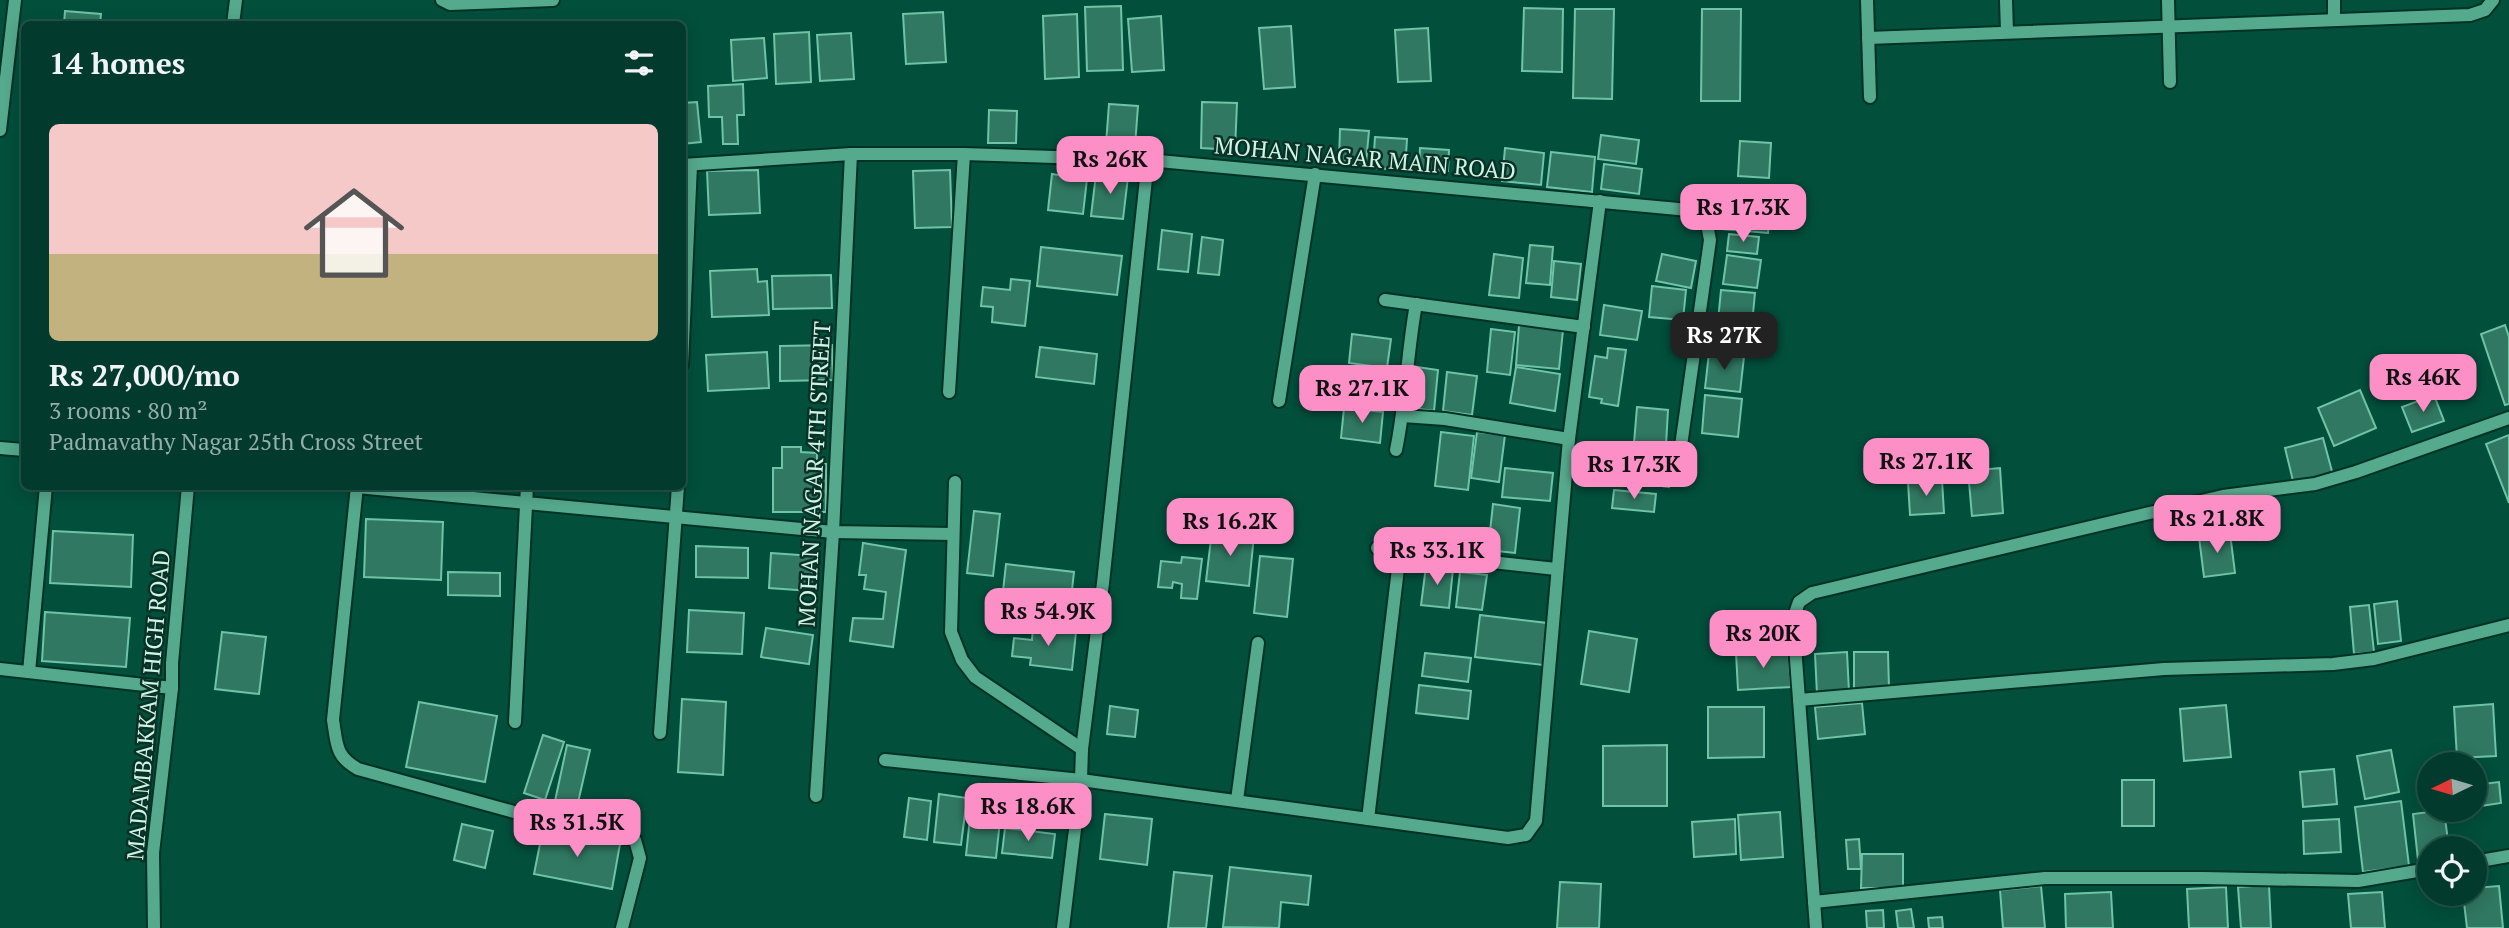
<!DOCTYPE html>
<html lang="en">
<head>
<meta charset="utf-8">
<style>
	:root { --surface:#023b2d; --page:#0c4235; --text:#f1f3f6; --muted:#96adaa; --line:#235549; --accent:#fb8fc6 }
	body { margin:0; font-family:"PT Serif",serif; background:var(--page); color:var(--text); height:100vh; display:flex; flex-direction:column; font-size:26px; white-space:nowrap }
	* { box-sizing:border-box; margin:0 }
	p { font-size:23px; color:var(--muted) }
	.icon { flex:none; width:38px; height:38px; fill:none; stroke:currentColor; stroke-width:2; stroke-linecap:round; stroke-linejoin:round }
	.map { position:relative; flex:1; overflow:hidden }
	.drawer { position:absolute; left:21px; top:21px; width:665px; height:469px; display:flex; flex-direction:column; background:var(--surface); border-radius:10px; box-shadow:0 4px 18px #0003,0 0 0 2px var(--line) }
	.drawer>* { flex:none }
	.needle { width:46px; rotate:265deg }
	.buttons { position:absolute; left:2417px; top:752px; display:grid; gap:14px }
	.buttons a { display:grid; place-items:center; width:70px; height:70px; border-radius:50%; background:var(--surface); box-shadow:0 4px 18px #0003,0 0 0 2px var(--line); font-size:35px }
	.price { position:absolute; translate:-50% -60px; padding:0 16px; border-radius:14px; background:var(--accent); color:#111; font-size:23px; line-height:46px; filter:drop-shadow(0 2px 4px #0008) }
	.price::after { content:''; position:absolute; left:50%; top:42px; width:21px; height:16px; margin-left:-10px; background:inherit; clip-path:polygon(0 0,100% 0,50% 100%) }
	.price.on { background:#222; color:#fff }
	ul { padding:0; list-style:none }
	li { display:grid; align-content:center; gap:14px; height:371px; padding:0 28px }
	li span { display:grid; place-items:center; height:217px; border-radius:10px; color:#555 }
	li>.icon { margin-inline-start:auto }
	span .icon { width:126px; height:126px; fill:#fffc; stroke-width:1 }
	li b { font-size:30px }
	h2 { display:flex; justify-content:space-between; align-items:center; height:84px; padding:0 28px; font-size:30px }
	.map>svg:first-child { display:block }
</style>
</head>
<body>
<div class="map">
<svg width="2509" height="928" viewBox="0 0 2509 928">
	<rect width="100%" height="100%" fill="#024f3c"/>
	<g fill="#307861" stroke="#6fc3a6" stroke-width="2">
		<path d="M1121 6 1123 70 1087 71 1085 7Z"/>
		<path d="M1524 8 1563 9 1562 72 1522 71Z"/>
		<path d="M1575 9H1614L1612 99 1573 98Z"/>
		<path d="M1702 9H1741L1740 101H1701Z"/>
		<path d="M65 11 101 14 100 24H64Z"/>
		<path d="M943 12 946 62 906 64 903 14Z"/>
		<path d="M1077 14 1079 77 1045 79 1043 16Z"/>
		<path d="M1161 16 1164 70 1132 72 1128 19Z"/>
		<path d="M1291 26 1295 87 1264 89 1259 28Z"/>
		<path d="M1428 28 1431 81 1398 82 1395 30Z"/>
		<path d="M809 32 811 82 776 84 774 34Z"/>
		<path d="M851 33 854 79 820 81 817 35Z"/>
		<path d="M764 38 767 78 733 81 731 40Z"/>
		<path d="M743 84 744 115H737L738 144H723L722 117H709L708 86Z"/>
		<path d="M697 102 701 142 682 144V103Z"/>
		<path d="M1202 102 1237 103 1235 150 1201 148Z"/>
		<path d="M1109 104 1138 106 1135 146 1106 144Z"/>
		<path d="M989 110 1017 111 1016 143H988Z"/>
		<path d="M1340 129 1369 131 1366 163 1339 161Z"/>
		<path d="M1601 135 1639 140 1636 164 1598 159Z"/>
		<path d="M1375 137 1407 139 1405 170 1373 168Z"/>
		<path d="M1740 141 1771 143 1769 178 1738 176Z"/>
		<path d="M1420 148 1449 150 1448 171 1419 169Z"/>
		<path d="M1505 148 1544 153 1541 185 1502 181Z"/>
		<path d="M1551 152 1595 157 1592 192 1547 187Z"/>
		<path d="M1604 164 1642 169 1639 194 1601 189Z"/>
		<path d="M758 170 760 213 709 215 707 171Z"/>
		<path d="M950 170 952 227 915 228 913 171Z"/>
		<path d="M1052 174 1087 179 1083 214 1048 210Z"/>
		<path d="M1096 174 1128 177 1123 219 1091 216Z"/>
		<path d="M1726 193 1771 197 1768 233 1722 229Z"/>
		<path d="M1162 230 1192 234 1188 272 1158 269Z"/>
		<path d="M1729 234 1759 237 1757 254 1727 251Z"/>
		<path d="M1202 237 1223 240 1219 275 1198 273Z"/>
		<path d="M1530 245 1553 247 1550 285 1526 283Z"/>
		<path d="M1041 247 1122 256 1117 295 1037 286Z"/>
		<path d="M1494 254 1523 258 1519 298 1489 295Z"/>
		<path d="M1662 254 1696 261 1691 288 1656 281Z"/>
		<path d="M1727 255 1761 260 1757 288 1723 284Z"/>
		<path d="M1554 261 1581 264 1577 300 1551 297Z"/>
		<path d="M757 269 758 282 767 281 769 315 712 317 710 271Z"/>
		<path d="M831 275 832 308 773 309 772 276Z"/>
		<path d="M1011 279 1030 281 1025 326 992 322 993 307 981 306 983 287 1010 290Z"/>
		<path d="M1652 286 1686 290 1683 320 1649 317Z"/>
		<path d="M1721 290 1755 293 1752 324 1718 321Z"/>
		<path d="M1604 305 1642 311 1637 340 1600 335Z"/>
		<path d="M1519 325 1563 330 1559 369 1516 365Z"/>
		<path d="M1713 325 1750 330 1747 353 1710 349Z"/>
		<path d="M2505 325 2509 337V404L2505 405 2481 334Z"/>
		<path d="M1491 329 1515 332 1510 375 1487 372Z"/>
		<path d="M1352 334 1391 339 1387 368 1349 363Z"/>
		<path d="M832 345 833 380 780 381V346Z"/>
		<path d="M1040 347 1097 354 1094 384 1036 377Z"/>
		<path d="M1608 348 1626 350 1618 406 1601 403 1602 399 1589 397 1595 356 1607 358Z"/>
		<path d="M767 352 769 388 708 391 706 355Z"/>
		<path d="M1709 353 1744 357 1740 392 1705 388Z"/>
		<path d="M1417 367 1438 370 1434 411 1412 408Z"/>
		<path d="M1516 367 1560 374 1555 411 1510 403Z"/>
		<path d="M1447 372 1477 376 1472 415 1443 411Z"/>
		<path d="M2360 390 2376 428 2334 446 2318 408Z"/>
		<path d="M1705 395 1742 399 1738 437 1702 433Z"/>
		<path d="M2434 395 2444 421 2412 432 2402 407Z"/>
		<path d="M1637 407 1668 410 1666 445 1634 443Z"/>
		<path d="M1344 408 1383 412 1380 443 1341 438Z"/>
		<path d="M1441 432 1474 436 1468 490 1435 486Z"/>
		<path d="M1477 432 1505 435 1499 482 1471 478Z"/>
		<path d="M2509 435V503L2486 444Z"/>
		<path d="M2323 438 2333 475 2294 485 2285 448Z"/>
		<path d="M782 447H801V452L817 453V464H826V512H773V468H782Z"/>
		<path d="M1629 456 1672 462 1669 487 1626 481Z"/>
		<path d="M1505 468 1553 473 1550 501 1502 497Z"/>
		<path d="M2000 468 2003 513 1972 516 1968 471Z"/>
		<path d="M1942 480 1944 513 1910 515 1908 482Z"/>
		<path d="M1614 490 1656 494 1654 512 1612 508Z"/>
		<path d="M1493 504 1520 508 1515 553 1488 550Z"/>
		<path d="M974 511 1000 514 993 576 967 573Z"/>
		<path d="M366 519 443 522 441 580 364 577Z"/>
		<path d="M1212 530 1254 535 1249 586 1206 581Z"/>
		<path d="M53 531 133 535 131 587 50 583Z"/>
		<path d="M2230 533 2235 573 2204 577 2199 537Z"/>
		<path d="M863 543 906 550 893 647 850 641 853 618 883 619 886 592 864 589 866 575H859Z"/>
		<path d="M696 546 748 548V578L696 577Z"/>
		<path d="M771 553 813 556 811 591 769 588Z"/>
		<path d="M1260 556 1293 559 1287 617 1254 613Z"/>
		<path d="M1182 557 1202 559 1197 599 1181 598 1182 584 1173 582 1172 588 1158 587 1161 561 1181 563Z"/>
		<path d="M1006 564 1074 572 1069 617 1001 609Z"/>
		<path d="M1426 566 1453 569 1449 608 1421 605Z"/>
		<path d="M448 572 500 573V596L448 595Z"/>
		<path d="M1460 572 1487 575 1482 610 1456 607Z"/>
		<path d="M2397 601 2401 641 2378 644 2374 604Z"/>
		<path d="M2369 605 2374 652 2354 654 2350 607Z"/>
		<path d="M689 610 744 613 742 654 687 652Z"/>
		<path d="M45 612 130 618 126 667 42 661Z"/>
		<path d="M1480 615 1547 623 1543 665 1475 657Z"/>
		<path d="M1033 627 1076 632 1072 670 1030 665 1031 658 1012 656 1014 638 1032 640Z"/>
		<path d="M766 628 813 635 809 664 761 657Z"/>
		<path d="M1589 631 1637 639 1629 692 1581 684Z"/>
		<path d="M222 632 266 637 259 694 215 689Z"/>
		<path d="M1788 649 1791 687 1738 690 1736 653Z"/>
		<path d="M1847 652 1849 692 1817 694 1815 654Z"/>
		<path d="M1854 652H1888L1889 688 1854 689Z"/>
		<path d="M1425 653 1471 658 1468 682 1422 676Z"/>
		<path d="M1419 685 1471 691 1468 719 1416 713Z"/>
		<path d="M682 699 726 702 723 775 678 772Z"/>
		<path d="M419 702 497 716 485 782 406 767Z"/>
		<path d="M1862 703 1865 734 1818 739 1815 707Z"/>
		<path d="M2493 704 2496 756 2457 758 2454 707Z"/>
		<path d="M2226 705 2231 757 2184 761 2180 709Z"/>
		<path d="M1110 706 1138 710 1135 737 1107 734Z"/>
		<path d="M1708 707H1764V757L1708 758Z"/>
		<path d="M543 735 564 742 545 800 524 793Z"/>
		<path d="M567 745 590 750 577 807 555 801Z"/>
		<path d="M1667 745V806H1603V746Z"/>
		<path d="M2391 750 2399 792 2365 799 2357 756Z"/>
		<path d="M2334 769 2337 804 2303 807 2300 772Z"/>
		<rect x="2122" y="780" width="32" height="46"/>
		<path d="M2499 782 2501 803 2474 807V785Z"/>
		<path d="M973 790 1003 793 996 858 966 855Z"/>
		<path d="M939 794 967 798 961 845 934 842Z"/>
		<path d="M909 798 931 801 927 840 904 837Z"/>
		<path d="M2401 801 2409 866 2363 872 2355 807Z"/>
		<path d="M2444 810 2449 849H2429V858L2418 860 2413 814Z"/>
		<path d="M1780 812 1783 857 1741 860 1738 815Z"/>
		<path d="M1105 814 1152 819 1147 865 1100 859Z"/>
		<path d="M1735 819 1736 854 1694 857 1692 822Z"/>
		<path d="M2339 819 2341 852 2304 854 2303 821Z"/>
		<path d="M462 824 493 831 485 868 454 860Z"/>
		<path d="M1005 828 1055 834 1052 858 1002 853Z"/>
		<path d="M543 829 620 844 612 889 534 874Z"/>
		<path d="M1859 839 1861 869H1848L1846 840Z"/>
		<path d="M1862 854H1903V888H1861Z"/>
		<path d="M1230 867 1311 876 1308 905 1281 902 1279 928 1223 927Z"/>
		<path d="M1174 872 1212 876 1206 928H1168Z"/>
		<path d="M1560 882 1601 884 1599 928H1557Z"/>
		<path d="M2269 885 2271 928H2241L2238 887Z"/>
		<path d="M2041 886 2045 928H2003L2000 890Z"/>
		<path d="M2499 886 2503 928H2467L2463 894H2474V888Z"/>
		<path d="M2226 887 2228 928H2189L2187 889Z"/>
		<path d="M2111 892 2113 928H2066L2065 894Z"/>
		<path d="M2382 892 2385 928H2351L2348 894Z"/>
		<path d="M1911 909 1914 928H1898L1896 911Z"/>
		<path d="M1883 910 1884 928H1867L1866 911Z"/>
		<path d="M1942 917 1943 928H1929L1928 918Z"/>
	</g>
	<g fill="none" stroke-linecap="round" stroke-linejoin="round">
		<defs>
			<g id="minor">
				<path d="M442 0 450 4 553 0"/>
				<path d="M1867 0 1870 97"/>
				<path d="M2006 0 2007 32"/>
				<path d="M2168 0 2170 82"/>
				<path d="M2334 0V19"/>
				<path d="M233 24 236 0"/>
				<path d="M1868 38 2470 15 2485 10 2493 0"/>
				<path d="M0 130 15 0"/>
				<path d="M682 165 851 154H964L1148 160 1689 210 1706 219 1710 240 1680 453"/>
				<path d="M1385 300 1584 327"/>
				<path d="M682 365 691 165"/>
				<path d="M949 392 964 154"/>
				<path d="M1279 401 1315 174"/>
				<path d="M1403 416 1445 419 1569 439"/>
				<path d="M0 448 24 450"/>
				<path d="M1396 450C1406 402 1407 353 1416 304"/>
				<path d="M955 482 951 632 962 660 975 677 1082 749"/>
				<path d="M357 486 333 720C337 744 335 756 358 769L514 812 635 840 640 858 622 928"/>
				<path d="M357 487 833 532 953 534"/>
				<path d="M1377 548 1400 552"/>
				<path d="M0 669 172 688"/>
				<path d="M29 672 46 486"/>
				<path d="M1799 700 2164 669 2333 664 2374 659 2509 625"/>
				<path d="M515 722 527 486"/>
				<path d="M660 733 678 486"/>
				<path d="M885 760 1081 780 1508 838 1526 835 1536 821 1569 439 1600 201"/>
				<path d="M816 796 833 532 851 154"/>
				<path d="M1237 800 1258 643"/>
				<path d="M1368 819 1400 552 1556 569"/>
				<path d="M2474 862 2509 856"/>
				<path d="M1814 902 2045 878H2204L2358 881 2429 869"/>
				<path d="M154 928 153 853 172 688V663L188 486"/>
				<path d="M1063 928 1081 780 1082 749 1103 583 1148 160"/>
				<path d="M1816 928 1793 619 1799 602 1812 593 2175 507 2223 496 2315 484 2356 472 2509 418"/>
			</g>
		</defs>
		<use href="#minor" stroke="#003224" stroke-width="16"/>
		<use href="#minor" stroke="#55a98d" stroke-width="12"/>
	</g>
	<g text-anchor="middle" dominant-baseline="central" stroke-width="5" stroke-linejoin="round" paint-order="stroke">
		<g font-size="23" fill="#cef6e6" stroke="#0b3025">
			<text transform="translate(1365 158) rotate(5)">MOHAN NAGAR MAIN ROAD</text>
			<text transform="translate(814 474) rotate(-87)">MOHAN NAGAR 4TH STREET</text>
			<text transform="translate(148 705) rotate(-85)">MADAMBAKKAM HIGH ROAD</text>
		</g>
	</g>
</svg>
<div class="buttons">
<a><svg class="needle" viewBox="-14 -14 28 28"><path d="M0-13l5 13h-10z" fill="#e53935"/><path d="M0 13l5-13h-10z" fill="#96adaa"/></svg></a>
<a><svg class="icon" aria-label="locate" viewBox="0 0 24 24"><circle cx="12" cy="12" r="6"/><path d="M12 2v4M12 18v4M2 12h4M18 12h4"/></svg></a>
</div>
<b class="price" style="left:1110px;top:196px">Rs 26K</b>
<b class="price" style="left:1743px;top:244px">Rs 17.3K</b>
<b class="price on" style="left:1724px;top:372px">Rs 27K</b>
<b class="price" style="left:2423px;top:414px">Rs 46K</b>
<b class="price" style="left:1362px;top:425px">Rs 27.1K</b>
<b class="price" style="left:1926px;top:498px">Rs 27.1K</b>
<b class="price" style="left:1634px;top:501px">Rs 17.3K</b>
<b class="price" style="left:2217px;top:555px">Rs 21.8K</b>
<b class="price" style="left:1230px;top:558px">Rs 16.2K</b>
<b class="price" style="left:1437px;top:587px">Rs 33.1K</b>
<b class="price" style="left:1048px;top:648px">Rs 54.9K</b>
<b class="price" style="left:1763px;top:670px">Rs 20K</b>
<b class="price" style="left:1028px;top:843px">Rs 18.6K</b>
<b class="price" style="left:577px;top:859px">Rs 31.5K</b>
<section class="drawer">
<h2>14 homes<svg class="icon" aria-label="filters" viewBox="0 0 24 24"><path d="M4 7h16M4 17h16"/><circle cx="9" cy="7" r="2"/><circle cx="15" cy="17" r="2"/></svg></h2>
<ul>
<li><span style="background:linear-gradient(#f6c9c9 60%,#c2b280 0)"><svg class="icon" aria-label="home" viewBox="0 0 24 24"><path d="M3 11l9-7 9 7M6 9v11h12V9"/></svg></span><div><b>Rs 27,000/mo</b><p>3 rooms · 80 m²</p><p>Padmavathy Nagar 25th Cross Street</p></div></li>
</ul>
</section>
</div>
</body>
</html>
